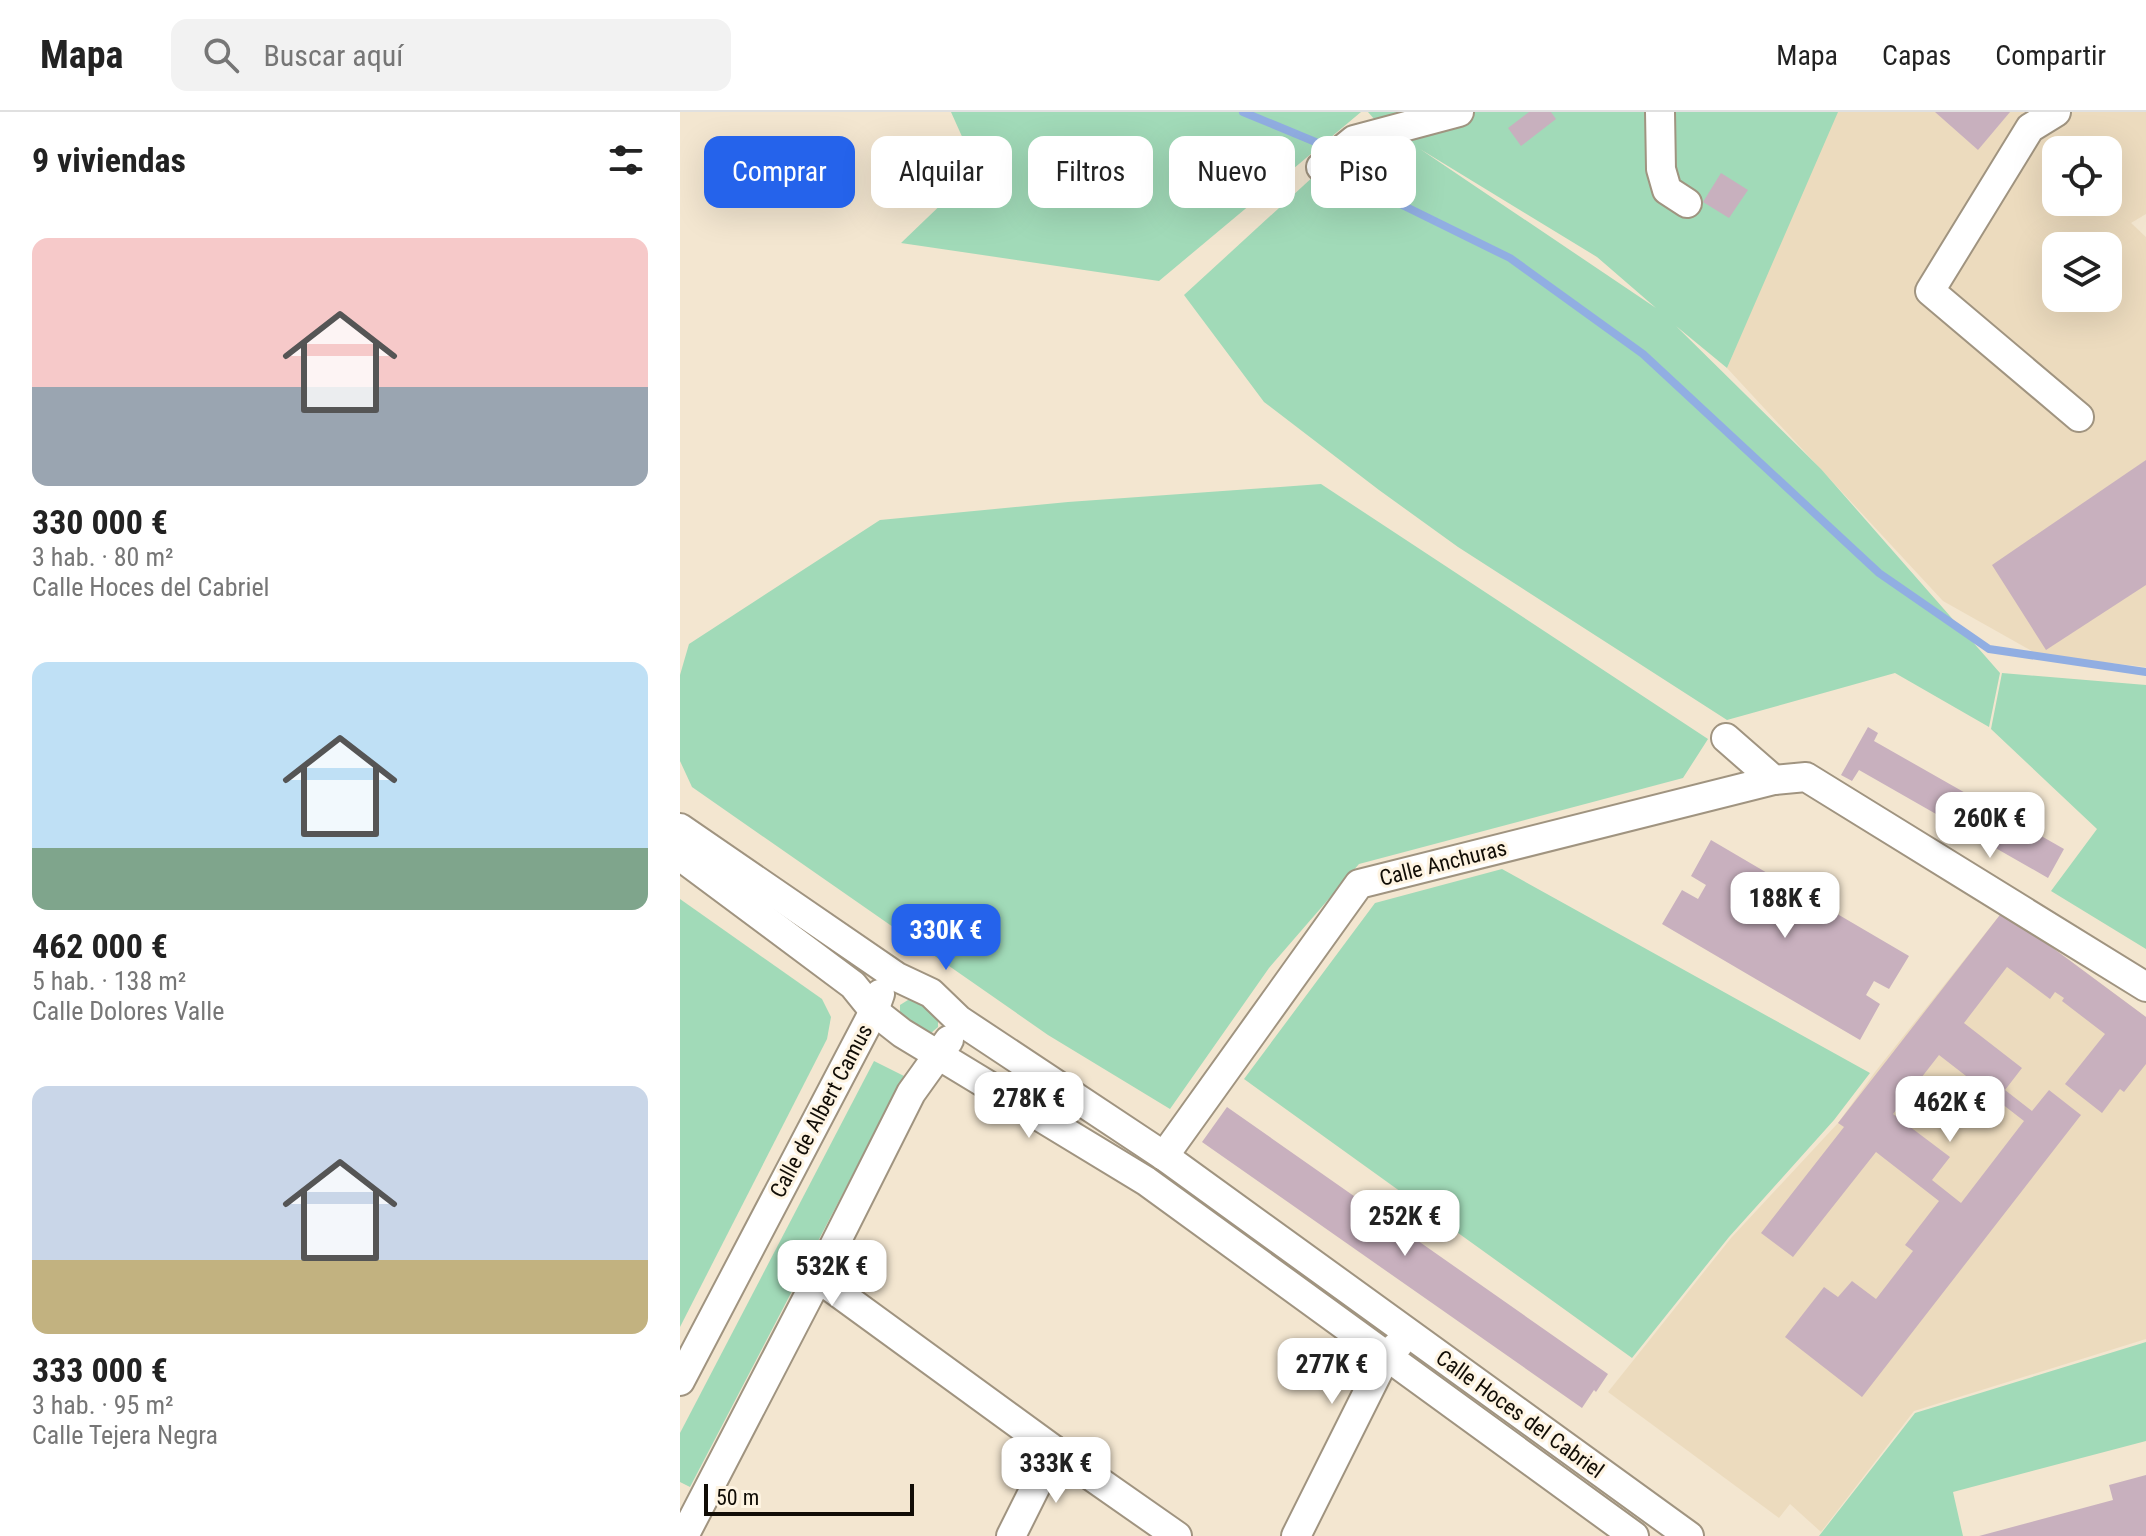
<!DOCTYPE html>
<html lang="es">
<head>
<meta charset="utf-8">
<style>
	:root { --surface:#fff; --page:#f2f2f2; --text:#222; --muted:#767676; --line:#e0e0e0; --accent:#2563eb }
	body { margin:0; font-family:"Roboto Condensed",sans-serif; background:var(--page); color:var(--text); height:100vh; display:flex; flex-direction:column; font-size:30px; white-space:nowrap }
	* { box-sizing:border-box; margin:0 }
	p { font-size:26px; color:var(--muted) }
	.icon { flex:none; width:44px; height:44px; fill:none; stroke:currentColor; stroke-width:2; stroke-linecap:round; stroke-linejoin:round }
	.map { position:relative; flex:1; overflow:hidden }
	.side { display:flex; flex-direction:column; background:var(--surface); width:680px }
	.side>* { flex:none }
	.hud { position:absolute; left:24px; top:24px; width:760px; height:72px; display:flex; gap:16px }
	.tools { position:absolute; left:1362px; top:24px; display:grid; gap:16px }
	.tools a { display:grid; place-items:center; width:80px; height:80px; border-radius:16px; background:var(--surface); box-shadow:0 8px 32px #0002; font-size:40px }
	.scale { position:absolute; left:24px; bottom:20px; width:210px; box-sizing:border-box; padding-left:8px; border:4px solid #110d06; border-top:0; font-size:22px; line-height:28px; white-space:nowrap; color:#110d06; -webkit-text-stroke:6px #fef4e2; paint-order:stroke }
	.price { position:absolute; translate:-50% -68px; padding:0 18px; border-radius:16px; background:#fff; color:#222; font-size:26px; line-height:52px; filter:drop-shadow(0 2px 4px #0008) }
	.price::after { content:''; position:absolute; left:50%; top:48px; width:24px; height:18px; margin-left:-12px; background:inherit; clip-path:polygon(0 0,100% 0,50% 100%) }
	.price.on { background:var(--accent); color:#fff }
	ul { padding:0; list-style:none }
	li { display:grid; align-content:center; gap:16px; height:424px; padding:0 32px }
	li span { display:grid; place-items:center; height:248px; border-radius:16px; color:#555 }
	li>.icon { margin-inline-start:auto }
	span .icon { width:144px; height:144px; fill:#fffc; stroke-width:1 }
	li b { font-size:34px }
	h2 { display:flex; justify-content:space-between; align-items:center; height:96px; padding:0 32px; font-size:34px }
	.tag { padding:0 28px; border-radius:16px; background:var(--surface); box-shadow:0 8px 32px #0002; font-size:28px; line-height:72px }
	.tag.on { background:var(--accent); color:#fff }
	header { display:flex; align-items:center; gap:48px; box-sizing:border-box; height:112px; padding:0 40px; background:var(--surface); border-bottom:2px solid var(--line) }
	header strong { font-size:38px }
	nav { display:flex; gap:44px; margin-inline-start:auto; font-size:28px }
	.search { width:560px; height:72px; background:var(--page); display:flex; align-items:center; gap:20px; box-sizing:border-box; padding:0 28px; border-radius:16px; color:var(--muted); font-size:30px }
	main { display:flex; flex:1; min-height:0 }
	.map>svg:first-child { display:block }
</style>
</head>
<body>
<header>
<strong>Mapa</strong>
<div class="search"><svg class="icon" aria-label="search" viewBox="0 0 24 24"><circle cx="10" cy="10" r="6"/><path d="M15 15l6 6"/></svg>Buscar aquí</div>
<nav><a>Mapa</a><a>Capas</a><a>Compartir</a></nav>
</header>
<main>
<section class="side">
<h2>9 viviendas<svg class="icon" aria-label="filters" viewBox="0 0 24 24"><path d="M4 7h16M4 17h16"/><circle cx="9" cy="7" r="2"/><circle cx="15" cy="17" r="2"/></svg></h2>
<ul>
<li><span style="background:linear-gradient(#f6c9c9 60%,#9aa5b1 0)"><svg class="icon" aria-label="home" viewBox="0 0 24 24"><path d="M3 11l9-7 9 7M6 9v11h12V9"/></svg></span><div><b>330 000 €</b><p>3 hab. · 80 m²</p><p>Calle Hoces del Cabriel</p></div></li>
<li><span style="background:linear-gradient(#bfe0f5 75%,#7fa58c 0)"><svg class="icon" aria-label="home" viewBox="0 0 24 24"><path d="M3 11l9-7 9 7M6 9v11h12V9"/></svg></span><div><b>462 000 €</b><p>5 hab. · 138 m²</p><p>Calle Dolores Valle</p></div></li>
<li><span style="background:linear-gradient(#c9d6e8 70%,#c2b280 0)"><svg class="icon" aria-label="home" viewBox="0 0 24 24"><path d="M3 11l9-7 9 7M6 9v11h12V9"/></svg></span><div><b>333 000 €</b><p>3 hab. · 95 m²</p><p>Calle Tejera Negra</p></div></li>
</ul>
</section>
<div class="map">
<svg width="1466" height="1424" viewBox="0 0 1466 1424">
	<rect width="100%" height="100%" fill="#f3e6d0"/>
	<g fill="#ecdbbe" fill-rule="evenodd">
		<path d="M1155 0H1466V102L1451 111 1466 125V555L1359 543 1263 489 1047 256ZM1376 38H1428V90H1376ZM1376 134H1428V186H1376Z"/>
		<path d="M1323 799 1466 905V1227L1234 1299 1141 1420 1110 1392 1099 1406 928 1280 1051 1126 1158 1011 1195 960Z"/>
	</g>
	<g fill="#a1dab8" fill-rule="evenodd">
		<path d="M271 0H681L479 169 221 131 297 58Z"/>
		<path d="M688 0H1158L1047 256 996 214 1141 357 1320 561 1309 615 1215 561 1047 608 778 435 699 378 584 290 504 183 695 8ZM740 37 917 145 976 196Z"/>
		<path d="M641 372 1028 627 1003 666 679 752 589 856 490 997 368 923 12 675 0 649V563L9 532 200 408 388 390Z"/>
		<path d="M1322 561 1466 573V837L1371 779 1417 717 1311 617Z"/>
		<path d="M822 757 1190 961 1154 1008 1049 1125 952 1246 564 967 695 791Z"/>
		<path d="M0 787 142 887 151 905 147 927 0 1215Z"/>
		<path d="M228 888 241 889 258 905V915L251 921 241 920 220 903V893Z"/>
		<path d="M194 949 224 964 10 1375 0 1370V1321Z"/>
		<path d="M1466 1230V1329L1273 1380 1283 1424H1139L1235 1301Z"/>
	</g>
	<g fill="none" stroke-linecap="round" stroke-linejoin="round">
		<path stroke="#91aee2" stroke-width="8" d="M563 0 650 36 708 86 830 146 963 242 1199 461 1309 537 1466 560"/>
	</g>
	<g fill="#c8b0be" fill-rule="evenodd">
		<path d="M849 0H871L876 7 841 34 828 16Z"/>
		<path d="M1255 0H1330L1298 38Z"/>
		<path d="M1041 61 1068 78 1049 106 1023 90Z"/>
		<path d="M1466 348V473L1366 538 1312 453Z"/>
		<path d="M1188 615 1198 621 1194 629 1384 737 1368 766 1179 658 1172 669 1161 663Z"/>
		<path d="M1031 728 1229 844 1209 877 1194 869 1186 883 1200 892 1180 928 982 812 1002 778 1018 787 1026 773 1011 764Z"/>
		<path d="M1323 799 1466 905V952L1444 980 1440 977 1422 1001 1385 972 1425 922 1382 889 1384 886 1375 880 1370 887 1327 855 1284 911 1342 956 1325 978 1352 999 1369 978 1401 1003 1182 1285 1105 1225 1144 1175 1158 1185 1172 1169 1196 1187 1233 1139 1225 1133 1259 1089 1196 1040 1113 1145 1081 1121 1164 1015 1158 1011ZM1259 943 1344 1009 1281 1091 1252 1068 1270 1045 1213 1002Z"/>
		<path d="M547 995 928 1262 916 1280 914 1278 902 1296 522 1030Z"/>
		<path d="M1466 1363V1424H1299L1433 1388 1429 1373Z"/>
	</g>
	<g fill="none" stroke-linecap="round" stroke-linejoin="round">
		<defs>
			<g id="minor">
				<path d="M980 0 981 57 987 78 1007 91"/>
				<path d="M1376 0 1350 16 1250 179 1399 305"/>
				<path d="M641 55 674 28 779 0"/>
				<path d="M1046 626 1094 668"/>
				<path d="M0 716 217 865 251 881 279 908 484 1044 1009 1424"/>
				<path d="M0 744 173 873 194 899 222 921 466 1069 954 1424"/>
				<path d="M484 1044 679 772 1094 668 1126 665 1466 875"/>
				<path d="M138 1166 374 1338 497 1424"/>
				<path d="M0 1269 194 899 200 882"/>
				<path d="M4 1424 138 1166 231 981 269 928"/>
				<path d="M331 1424 374 1338"/>
				<path d="M616 1424 706 1244 718 1233"/>
			</g>
		</defs>
		<use href="#minor" stroke="#a09480" stroke-width="32"/>
		<use href="#minor" stroke="#fff" stroke-width="28"/>
	</g>
	<g text-anchor="middle" dominant-baseline="central" stroke-width="6" stroke-linejoin="round" paint-order="stroke">
		<g font-size="22" fill="#110d06" stroke="#fef4e2">
			<text transform="translate(763 751) rotate(-14)">Calle Anchuras</text>
			<text transform="translate(141 999) rotate(-62)">Calle de Albert Camus</text>
			<text transform="translate(840 1302) rotate(36)">Calle Hoces del Cabriel</text>
		</g>
	</g>
</svg>
<div class="tools">
<a><svg class="icon" aria-label="locate" viewBox="0 0 24 24"><circle cx="12" cy="12" r="6"/><path d="M12 2v4M12 18v4M2 12h4M18 12h4"/></svg></a>
<a><svg class="icon" aria-label="layers" viewBox="0 0 24 24"><path d="M12 4l9 5-9 5-9-5zM3 14l9 5 9-5"/></svg></a>
</div>
<div class="scale">50 m</div>
<b class="price" style="left:1310px;top:748px">260K €</b>
<b class="price" style="left:1105px;top:828px">188K €</b>
<b class="price on" style="left:266px;top:860px">330K €</b>
<b class="price" style="left:349px;top:1028px">278K €</b>
<b class="price" style="left:1270px;top:1032px">462K €</b>
<b class="price" style="left:725px;top:1146px">252K €</b>
<b class="price" style="left:152px;top:1196px">532K €</b>
<b class="price" style="left:652px;top:1294px">277K €</b>
<b class="price" style="left:376px;top:1393px">333K €</b>
<div class="hud">
<a class="tag on">Comprar</a>
<a class="tag">Alquilar</a>
<a class="tag">Filtros</a>
<a class="tag">Nuevo</a>
<a class="tag">Piso</a>
</div>
</div>
</main>
</body>
</html>
